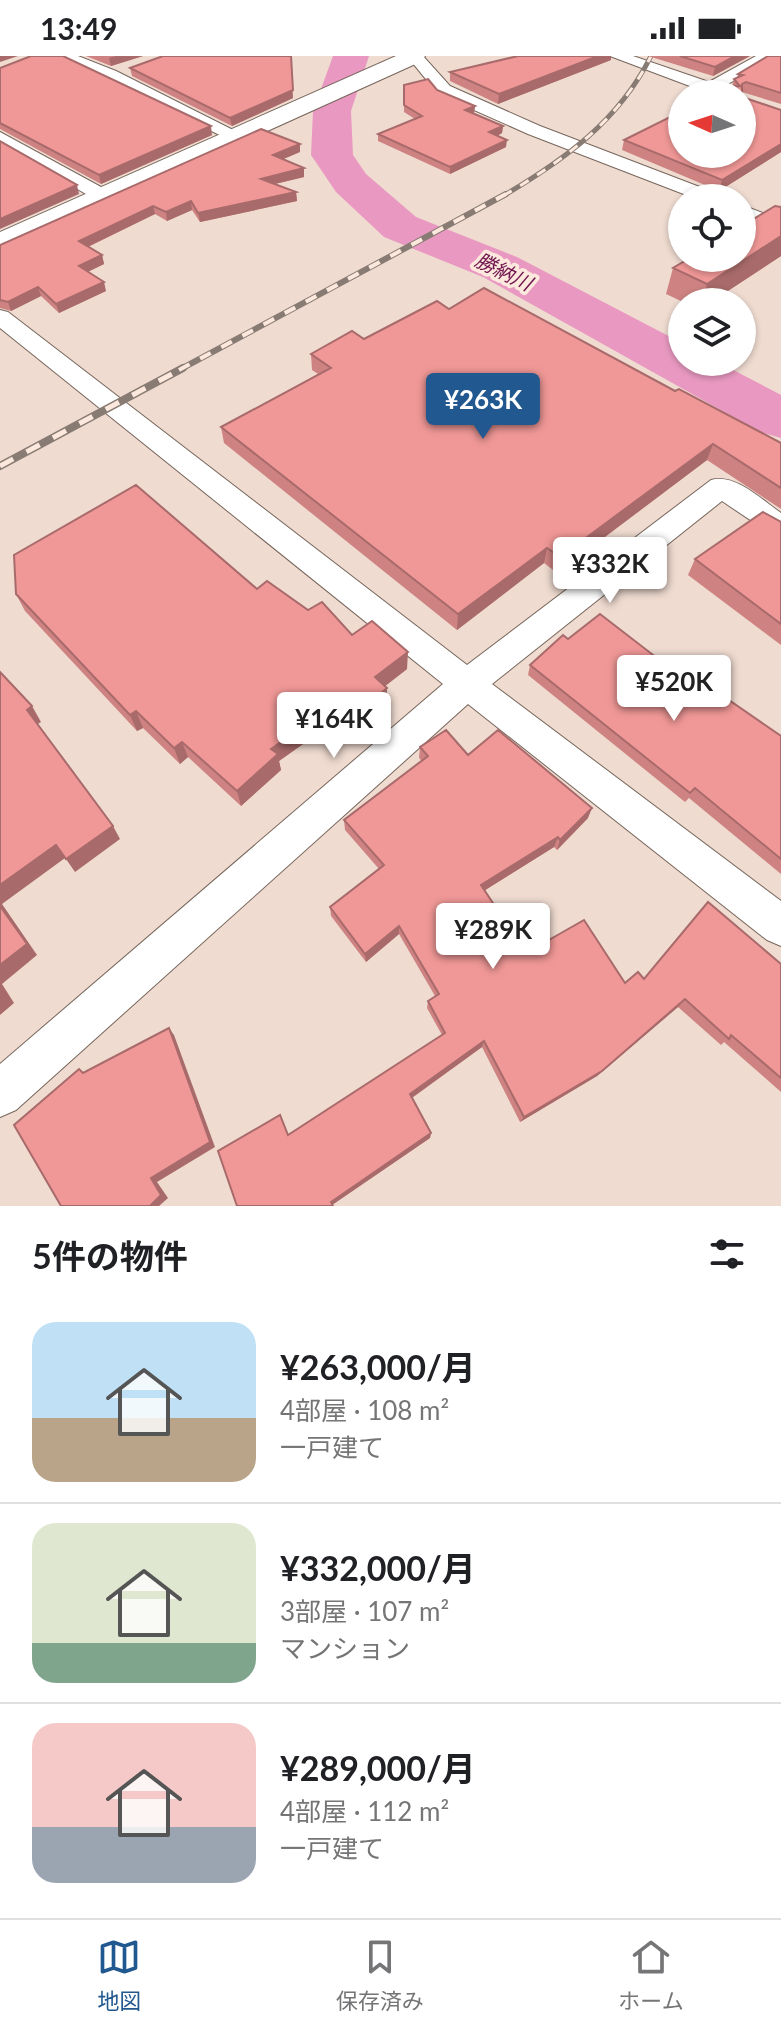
<!DOCTYPE html>
<html lang="ja">
<head>
<meta charset="utf-8">
<style>
	:root { --surface:#fff; --page:#f2f2f2; --text:#202124; --muted:#757577; --line:#e0e0e0; --accent:#215890 }
	body { margin:0; font-family:Lato,"Noto Sans JP",sans-serif; background:var(--page); color:var(--text); height:100vh; display:flex; flex-direction:column; font-size:30px; white-space:nowrap }
	* { box-sizing:border-box; margin:0 }
	p { font-size:26px; color:var(--muted) }
	.icon { flex:none; width:44px; height:44px; fill:none; stroke:currentColor; stroke-width:2; stroke-linecap:round; stroke-linejoin:round }
	.map { position:relative; height:1150px; overflow:hidden }
	.side { display:flex; flex-direction:column; background:var(--surface); flex:1 }
	.side>* { flex:none }
	.needle { width:52px; rotate:273deg }
	.buttons { position:absolute; left:668px; top:24px; display:grid; gap:16px }
	.buttons a { display:grid; place-items:center; width:88px; height:88px; border-radius:50%; background:var(--surface); box-shadow:0 2px 6px #0004; font-size:40px }
	.price { position:absolute; translate:-50% -68px; padding:0 18px; border-radius:8px; background:#fff; color:#222; font-size:26px; line-height:52px; filter:drop-shadow(0 2px 4px #0008) }
	.price::after { content:''; position:absolute; left:50%; top:48px; width:24px; height:18px; margin-left:-12px; background:inherit; clip-path:polygon(0 0,100% 0,50% 100%) }
	.price.active { background:var(--accent); color:#fff }
	ul { padding:0; list-style:none }
	li { display:flex; align-items:center; gap:24px; height:200px; padding:0 32px }
	li+li { border-top:2px solid var(--line) }
	li span { display:grid; place-items:center; flex:none; width:224px; height:160px; border-radius:24px; color:#555 }
	li>.icon { margin-inline-start:auto }
	span .icon { width:96px; height:96px; fill:#fffc; stroke-width:1 }
	li b { font-size:34px }
	h2 { display:flex; justify-content:space-between; align-items:center; height:96px; padding:0 32px; font-size:34px }
	.status { display:flex; justify-content:space-between; align-items:center; height:56px; padding:0 40px; background:var(--surface); direction:ltr }
	.status svg { height:22px; fill:currentColor }
	.menu { display:flex; justify-content:space-around; align-items:center; height:112px; border-top:2px solid var(--line); background:var(--surface); font-size:22px; color:var(--muted) }
	.menu a { display:grid; justify-items:center; gap:4px }
	.menu .active { color:var(--accent) }
	.map>svg:first-child { display:block }
</style>
</head>
<body>
<div class="status"><b>13:49</b><svg viewBox="0 0 49 12"><path d="M0 12V9h3v3zM5 12V6h3v6zM10 12V3h3v9zM15 12V0h3v12zM26 1h20v11H26zM47 4h2v5h-2z"/></svg></div>
<div class="map">
<svg width="781" height="1150" viewBox="0 0 781 1150">
	<rect width="100%" height="100%" fill="#efdbd0"/>
	<g fill="none" stroke-linecap="round" stroke-linejoin="round">
		<path fill="#e999c1" fill-rule="evenodd" d="M333 0H369L351 55 353 99 366 118 416 161 517 201 682 287V306H718L781 339V382L760 376 483 221 384 181 336 136 311 99 313 55Z"/>
		<defs>
			<g id="street">
				<path d="M56 0H78L116 15 245 80 242 84H230Z"/>
				<path d="M407 0H423L450 30 540 70 718 138 721 142H694L528 78 438 38Z"/>
				<path d="M610 0H633L709 26 756 0H775L723 31 735 38H711Z"/>
				<path d="M0 76 112 137 115 141 105 147 98 145 0 88Z"/>
				<path d="M742 149 781 164V177L742 162Z"/>
				<path d="M0 254 8 256 467 609 711 424C735 417 762 444 781 457V481L771 478 722 445 492 628 781 845V890L767 884 468 648 16 1054 0 1061V1008L443 628 0 272Z"/>
			</g>
			<path id="secondary" d="M396 0H425L422 5 0 196V176Z"/>
		</defs>
		<use href="#street" stroke="#77665c" stroke-width="2"/>
		<use href="#secondary" stroke="#77665c" stroke-width="2"/>
		<use href="#street" fill="#fff" fill-rule="evenodd"/>
		<use href="#secondary" fill="#fff" fill-rule="evenodd"/>
		<defs>
			<path id="rail-far2" d="M503 140C564 104 619 65 651 0"/>
			<path id="rail-far1" d="M179 314 506 138"/>
			<path id="rail" d="M0 410 183 312"/>
		</defs>
		<use href="#rail-far2" stroke="#887b73" stroke-width="5"/>
		<use href="#rail-far1" stroke="#887b73" stroke-width="6"/>
		<use href="#rail" stroke="#887b73" stroke-width="8"/>
		<use href="#rail-far2" stroke="#fce8dd" stroke-width="3" stroke-dasharray="10" stroke-linecap="butt"/>
		<use href="#rail-far1" stroke="#fce8dd" stroke-width="4" stroke-dasharray="12" stroke-linecap="butt"/>
		<use href="#rail" stroke="#fce8dd" stroke-width="5" stroke-dasharray="15" stroke-linecap="butt"/>
	</g>
	<g fill="#ce8382">
		<path d="M86 0H143L111 10Z"/>
		<path d="M648 0H750L713 20Z"/>
		<path d="M781 0V48L742 36V41L781 54V96L719 135 622 94 624 84 732 31 734 23 737 22 738 18Z"/>
		<path d="M611 4 498 48 450 25V16Z"/>
		<path d="M0 12 212 79 101 128 0 73Z"/>
		<path d="M130 12 293 42 232 70 132 20Z"/>
		<path d="M404 29 437 34 475 50 474 57 503 70 502 77 497 80 506 91 450 118 378 85V78L415 63 404 56Z"/>
		<path d="M300 96 283 103 304 112V121L275 128 296 136 297 145 200 166 192 154 167 165 155 158 88 191 102 199 104 208 88 216 106 235 59 257 41 240 11 255 0 252V189Z"/>
		<path d="M781 151V200L711 246H683L666 238 673 212Z"/>
		<path d="M449 253 675 335 781 387V453L707 404 557 517 544 507 457 574 224 387 221 371 318 318 312 314 311 298 364 283Z"/>
		<path d="M778 465 781 466V589L688 519 695 503Z"/>
		<path d="M257 533 308 554 352 579 407 613 385 630 387 632V649L364 667H353L344 659 279 705 281 714 241 750 188 701 180 708 143 672 137 675 25 555 16 538Z"/>
		<path d="M568 583 666 609 781 680V818L689 742 685 746 528 619 530 609Z"/>
		<path d="M420 691 468 699 588 762 557 794 554 791 485 834 526 897 625 927 644 923 781 908V1036L724 986 721 989 678 951 597 1020 520 1066 482 991 412 1042 431 1077 430 1082 332 1149 237 1150 282 1064 288 1079 442 979 427 952 428 945 435 940 399 878 366 906 331 860 330 851 379 813 345 774 344 764 422 705 419 702Z"/>
	</g>
	<g fill="#a86a6a">
		<path d="M0 0H18L0 6Z"/>
		<path d="M116 0H143L111 10 109 2Z"/>
		<path d="M291 0 293 42 232 70 230 62Z"/>
		<path d="M598 0H611V4L498 48 499 38Z"/>
		<path d="M735 0H750L713 20 715 11Z"/>
		<path d="M475 50 474 57 465 54Z"/>
		<path d="M211 70 212 79 101 128 99 119Z"/>
		<path d="M503 70 502 77 489 84V76Z"/>
		<path d="M507 84 506 91 450 118V111Z"/>
		<path d="M300 88V96L274 107 273 99Z"/>
		<path d="M781 88V96L719 135 722 124Z"/>
		<path d="M304 112V121L262 131 261 123Z"/>
		<path d="M77 129 79 138 0 173V163Z"/>
		<path d="M296 136 297 145 200 166 198 157Z"/>
		<path d="M191 145 192 154 167 165 166 156Z"/>
		<path d="M153 150 155 158 81 194 79 185Z"/>
		<path d="M781 180V200L711 246H702L707 228Z"/>
		<path d="M102 199 104 208 81 219 79 210Z"/>
		<path d="M104 226 106 235 59 257 56 248Z"/>
		<path d="M38 231 41 240 11 255 8 246Z"/>
		<path d="M713 388 707 404 557 517 560 501Z"/>
		<path d="M547 492 544 507 457 574 458 558Z"/>
		<path d="M408 596 407 613 375 638V621Z"/>
		<path d="M387 632V649L364 667V651Z"/>
		<path d="M343 642 344 659 279 705 281 714 241 750 237 735 271 693Z"/>
		<path d="M32 650 41 666 36 669 27 654Z"/>
		<path d="M136 655 143 672 137 675 130 659Z"/>
		<path d="M182 686 188 701 180 708 174 692Z"/>
		<path d="M592 752 588 762 557 794 560 784Z"/>
		<path d="M113 770 120 783 75 816 66 803Z"/>
		<path d="M558 781 554 791 479 838 481 829Z"/>
		<path d="M56 789 65 802 2 848 37 899 2 928 14 947 0 959V829Z"/>
		<path d="M399 870V878L366 906 365 898Z"/>
		<path d="M685 943 678 951 597 1020 520 1066 524 1061Z"/>
		<path d="M169 972 174 979 215 1091 157 1126 168 1142 159 1150H150L151 1122Z"/>
		<path d="M484 985 482 991 410 1043V1038Z"/>
		<path d="M431 1077 430 1082 332 1149 331 1146Z"/>
	</g>
	<g fill="#f09897" stroke="#a86a6a" stroke-width="2">
		<path d="M31 0H63L211 70 99 119 0 67V12Z"/>
		<path d="M163 0H291L293 34 230 62 130 12Z"/>
		<path d="M518 0H598L499 38 450 16Z"/>
		<path d="M680 0H735L715 11Z"/>
		<path d="M768 0H781V37L746 26 742 28V41L781 54V88L722 124 624 84 682 55V98H742V38H696L713 31 740 30 734 23 743 19 738 18Z"/>
		<path d="M428 23 437 34 475 50 465 54 503 70 489 76 507 84 450 111 378 78 422 60 404 49V29Z"/>
		<path d="M261 73 300 88 273 99 304 112 261 123 296 136 198 157 191 145 166 156 153 150 79 185 102 199 79 210 104 226 56 248 38 231 8 246 0 244V189Z"/>
		<path d="M0 85 77 129 0 163Z"/>
		<path d="M775 150 781 151V180L707 228 673 212 690 202H742V170Z"/>
		<path d="M484 232 675 335 679 333 781 387V432L713 388 560 501 547 492 458 558 221 371 331 312 311 298 352 275 364 283 437 245 449 253Z"/>
		<path d="M136 429 257 533 267 525 308 554 322 546 352 579 372 565 408 596 375 621 387 632 364 651H352L343 642 271 693 278 698 237 735 182 686 174 692 136 655 130 659 16 538 14 499Z"/>
		<path d="M763 456 781 466V568L695 503Z"/>
		<path d="M600 558 666 609 671 604 781 680V803L695 732 690 737 530 609 563 579 568 583Z"/>
		<path d="M0 616 32 650 27 654 113 770 66 803 56 789 0 829Z"/>
		<path d="M446 674 468 699 498 674 592 752 560 784 558 781 481 829 526 897 584 864 625 927 638 916 644 923 708 846 781 908V1022L731 979 729 983 685 943 602 1015 524 1061 484 985 410 1038 431 1077 331 1146 333 1150H237L218 1095 280 1059 288 1079 445 977 428 945 439 938 399 870 365 898 330 851 384 809 344 764 428 700 420 691Z"/>
		<path d="M0 850 27 888 0 909Z"/>
		<path d="M169 972 210 1086 151 1122 161 1139 150 1150H61L14 1069 79 1013 83 1017Z"/>
	</g>
	<g text-anchor="middle" dominant-baseline="central" stroke-width="7" stroke-linejoin="round" paint-order="stroke">
		<g font-size="20" font-style="italic" fill="#71154e" stroke="#fce8dd">
			<text transform="translate(504 215) rotate(26)">勝納川</text>
		</g>
	</g>
</svg>
<div class="buttons">
<a><svg class="needle" viewBox="-14 -14 28 28"><path d="M0-13l5 13h-10z" fill="#e53935"/><path d="M0 13l5-13h-10z" fill="#757577"/></svg></a>
<a><svg class="icon" aria-label="locate" viewBox="0 0 24 24"><circle cx="12" cy="12" r="6"/><path d="M12 2v4M12 18v4M2 12h4M18 12h4"/></svg></a>
<a><svg class="icon" aria-label="layers" viewBox="0 0 24 24"><path d="M12 4l9 5-9 5-9-5zM3 14l9 5 9-5"/></svg></a>
</div>
<b class="price active" style="left:483px;top:385px">¥263K</b>
<b class="price" style="left:610px;top:549px">¥332K</b>
<b class="price" style="left:674px;top:667px">¥520K</b>
<b class="price" style="left:334px;top:704px">¥164K</b>
<b class="price" style="left:493px;top:915px">¥289K</b>
</div>
<section class="side">
<h2>5件の物件<svg class="icon" aria-label="filters" viewBox="0 0 24 24"><path d="M4 7h16M4 17h16"/><circle cx="9" cy="7" r="2"/><circle cx="15" cy="17" r="2"/></svg></h2>
<ul>
<li><span style="background:linear-gradient(#bfe0f5 60%,#b9a48a 0)"><svg class="icon" aria-label="home" viewBox="0 0 24 24"><path d="M3 11l9-7 9 7M6 9v11h12V9"/></svg></span><div><b>¥263,000/月</b><p>4部屋 · 108 m²</p><p>一戸建て</p></div></li>
<li><span style="background:linear-gradient(#dfe7d0 75%,#7fa58c 0)"><svg class="icon" aria-label="home" viewBox="0 0 24 24"><path d="M3 11l9-7 9 7M6 9v11h12V9"/></svg></span><div><b>¥332,000/月</b><p>3部屋 · 107 m²</p><p>マンション</p></div></li>
<li><span style="background:linear-gradient(#f6c9c9 65%,#9aa5b1 0)"><svg class="icon" aria-label="home" viewBox="0 0 24 24"><path d="M3 11l9-7 9 7M6 9v11h12V9"/></svg></span><div><b>¥289,000/月</b><p>4部屋 · 112 m²</p><p>一戸建て</p></div></li>
</ul>
</section>
<nav class="menu">
<a class="active"><svg class="icon" aria-label="map" viewBox="0 0 24 24"><path d="M3 6l6-2 6 2 6-2v14l-6 2-6-2-6 2zM9 4v14M15 6v14"/></svg>地図</a>
<a><svg class="icon" aria-label="saved" viewBox="0 0 24 24"><path d="M7 4h10v16l-5-4-5 4z"/></svg>保存済み</a>
<a><svg class="icon" aria-label="home" viewBox="0 0 24 24"><path d="M3 11l9-7 9 7M6 9v11h12V9"/></svg>ホーム</a>
</nav>
</body>
</html>
